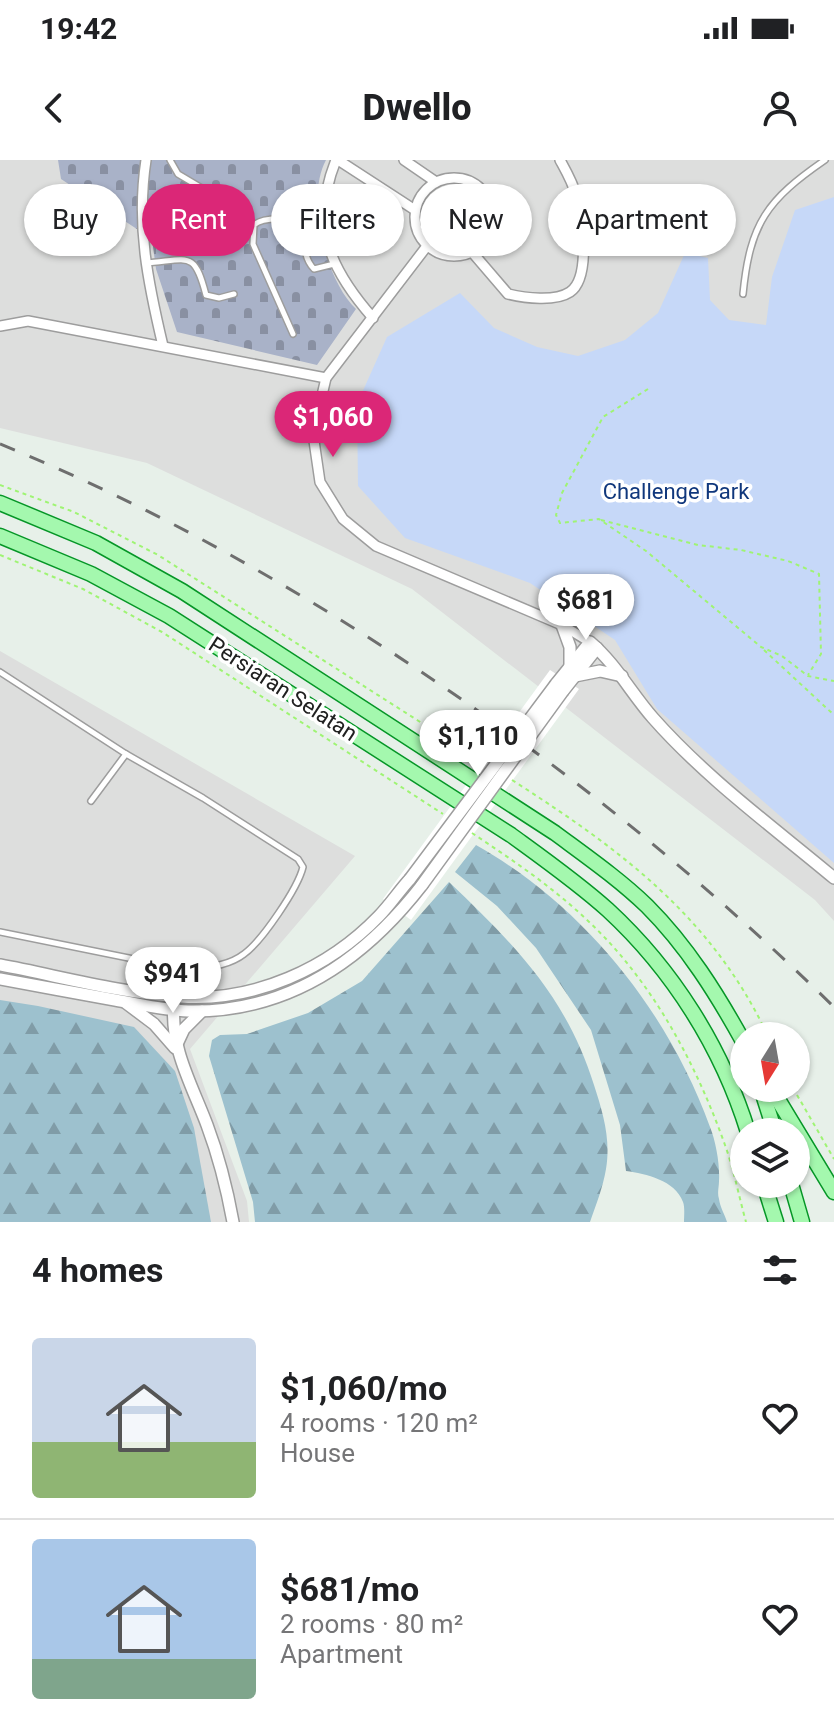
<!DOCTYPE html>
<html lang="en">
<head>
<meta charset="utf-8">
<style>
	:root { --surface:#fff; --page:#f6f6f6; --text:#202124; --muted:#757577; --line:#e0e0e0; --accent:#db2777 }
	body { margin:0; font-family:Roboto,sans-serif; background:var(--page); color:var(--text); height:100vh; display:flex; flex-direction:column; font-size:30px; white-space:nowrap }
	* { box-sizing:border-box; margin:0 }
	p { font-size:26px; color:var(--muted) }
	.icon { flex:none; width:44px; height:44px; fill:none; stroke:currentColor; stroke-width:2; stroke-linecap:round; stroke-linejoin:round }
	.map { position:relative; height:1062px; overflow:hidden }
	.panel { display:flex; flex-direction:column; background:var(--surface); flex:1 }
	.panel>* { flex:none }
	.top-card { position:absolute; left:24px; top:24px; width:786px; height:72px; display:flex; gap:16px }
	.needle { width:52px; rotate:191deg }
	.controls { position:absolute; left:730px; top:862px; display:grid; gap:16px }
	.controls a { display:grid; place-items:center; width:80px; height:80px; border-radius:50%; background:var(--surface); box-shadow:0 2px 6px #0004; font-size:40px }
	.price { position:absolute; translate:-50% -68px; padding:0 18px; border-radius:28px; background:#fff; color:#222; font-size:26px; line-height:52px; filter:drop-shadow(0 2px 4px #0008) }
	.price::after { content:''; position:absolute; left:50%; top:48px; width:24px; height:18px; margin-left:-12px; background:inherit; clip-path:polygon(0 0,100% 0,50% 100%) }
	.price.current { background:var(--accent); color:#fff }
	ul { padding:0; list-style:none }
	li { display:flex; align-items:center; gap:24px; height:200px; padding:0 32px }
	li+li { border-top:2px solid var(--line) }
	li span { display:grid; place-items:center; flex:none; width:224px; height:160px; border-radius:8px; color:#555 }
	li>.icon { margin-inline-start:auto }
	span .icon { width:96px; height:96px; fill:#fffc; stroke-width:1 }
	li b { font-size:34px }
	h2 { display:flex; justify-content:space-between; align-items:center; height:96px; padding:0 32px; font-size:34px }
	.tag { padding:0 28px; border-radius:36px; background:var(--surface); box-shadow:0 2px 6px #0004; font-size:28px; line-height:72px }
	.tag.current { background:var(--accent); color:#fff }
	.status { display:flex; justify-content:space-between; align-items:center; height:56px; padding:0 40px; background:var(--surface); direction:ltr }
	.status svg { height:22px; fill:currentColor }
	header { display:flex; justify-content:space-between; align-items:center; height:104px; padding:0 32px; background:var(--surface); font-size:36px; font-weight:800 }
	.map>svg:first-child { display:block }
</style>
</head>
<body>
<div class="status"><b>19:42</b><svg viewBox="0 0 49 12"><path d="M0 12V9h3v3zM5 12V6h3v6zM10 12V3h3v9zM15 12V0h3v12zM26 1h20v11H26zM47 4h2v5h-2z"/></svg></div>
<header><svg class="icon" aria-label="back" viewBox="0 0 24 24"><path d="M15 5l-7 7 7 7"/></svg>Dwello<svg class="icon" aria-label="person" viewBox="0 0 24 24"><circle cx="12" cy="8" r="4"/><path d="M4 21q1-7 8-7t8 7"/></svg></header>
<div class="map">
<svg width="834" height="1062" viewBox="0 0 834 1062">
	<defs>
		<pattern id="forest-firs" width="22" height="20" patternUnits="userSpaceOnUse" patternTransform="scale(2)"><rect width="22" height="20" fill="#9dc1ce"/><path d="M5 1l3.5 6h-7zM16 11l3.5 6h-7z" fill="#809ca7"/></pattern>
		<pattern id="cemetery-stones" width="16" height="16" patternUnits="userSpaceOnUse" patternTransform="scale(2)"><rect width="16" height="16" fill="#a9b2c8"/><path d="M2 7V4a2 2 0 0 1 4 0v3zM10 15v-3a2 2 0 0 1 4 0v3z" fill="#8990a2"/></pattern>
	</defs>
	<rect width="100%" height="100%" fill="#e7f0e9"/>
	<g fill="#dddedd">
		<path d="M0 0H834V761L815 740 412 429 147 303 0 268Z"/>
		<path d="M0 491 355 696 190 889 247 1041 249 1062H0Z"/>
	</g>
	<g fill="url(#forest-firs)">
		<path d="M476 685C584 746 668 851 710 967 716 982 720 1005 719 1021 719 1027 717 1033 719 1039 720 1047 725 1055 727 1062H684C684 1056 685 1047 683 1042 675 1020 646 1014 626 1011L620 965 591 870 536 788 497 746 455 712Z"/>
		<path d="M449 722C515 785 566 836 594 925 603 953 611 979 606 1009 603 1027 596 1045 590 1062H255L253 1042 209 896 212 880 220 875 247 874 308 853 362 821Z"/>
		<path d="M0 840 38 846 134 867 175 911 194 968 211 1062H0Z"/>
	</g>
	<path fill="url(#cemetery-stones)" d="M58 0H326C305 38 326 121 356 149L317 205 177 172 156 109 152 79 61 19Z"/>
	<path fill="#c6d8f8" d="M834 37V703L657 549 615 480 530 423 405 378 358 326 357 244 387 177 460 133 494 168 537 187 578 196 625 180 658 153 685 93 708 98 710 140 729 160 766 165 772 117 795 50Z"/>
	<path fill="#fff" d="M550 510 579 529 411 760 383 739Z"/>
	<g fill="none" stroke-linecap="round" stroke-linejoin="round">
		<defs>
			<g id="service">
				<path d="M170 0 178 14 210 33"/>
				<path d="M303 60C304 77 302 97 314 109L334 104"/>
				<path d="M145 103C189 100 194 89 206 135L219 138 234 134"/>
				<path d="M743 134C750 63 767 40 825 0"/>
				<path d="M293 174 253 84 254 65C266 54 307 60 324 60"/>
				<path d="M0 512 126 594 203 638 298 699 303 707C298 728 262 781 244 794 226 808 199 809 178 808L0 772"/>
				<path d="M91 641 126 594"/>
			</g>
			<g id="minor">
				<path d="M146 0C136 65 148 123 163 186"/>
				<path d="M336 0C310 65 329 108 373 158"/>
				<path d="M338 0 415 50"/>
				<path d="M404 0 436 22"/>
				<circle cx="454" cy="57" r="39"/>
				<path d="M427 86 326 218 313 274 320 322 343 359 376 386 562 465 590 482"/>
				<path d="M472 92 508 134C525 138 555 142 570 132 591 118 583 56 576 35 573 23 566 11 560 0"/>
				<path d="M0 166 28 161 326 218"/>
			</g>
			<g id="tertiary">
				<path d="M562 465 570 487V506"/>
				<path d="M575 516 600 511 622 516"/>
				<path d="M556 524 590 482C616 504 631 533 653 558 706 618 773 667 834 718"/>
				<path d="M563 531 597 488"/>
				<path d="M0 805C59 816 120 833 181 837 254 842 328 809 379 756 390 745 399 731 410 719"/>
				<path d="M0 819C38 826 77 833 115 840 139 844 163 850 188 851 288 853 363 801 422 725"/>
				<path d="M126 843 154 864 175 888"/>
				<path d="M174 844C170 888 192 925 207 965 219 997 227 1029 233 1062"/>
				<path d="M177 884 184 869 202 851"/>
			</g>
			<g id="primary">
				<path d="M0 343 96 383 182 431 555 673C586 696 619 719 647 746 687 786 717 834 744 883"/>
				<path d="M0 376 91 414 169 456 511 675C544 699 578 723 608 750 673 810 722 888 748 972"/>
				<path d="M761 928 775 972"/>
				<path d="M771 928 834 1032"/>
				<path d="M764 1024 776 1062"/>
				<path d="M791 1024 802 1062"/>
			</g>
		</defs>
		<use href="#service" stroke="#9d9d9d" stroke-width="8"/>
		<use href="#minor" stroke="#9d9d9d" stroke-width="12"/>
		<use href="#tertiary" stroke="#9d9d9d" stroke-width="14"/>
		<use href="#primary" stroke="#069627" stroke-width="17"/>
		<g stroke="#9ff473" stroke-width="2" stroke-dasharray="4 4" stroke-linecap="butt">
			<path d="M648 229 603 257 562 333 556 355 560 363 599 359 646 391 761 487 782 496 808 516 834 521"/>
			<path d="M0 325 74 352 158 395 483 602"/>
			<path d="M601 360 698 385 741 390 788 401 819 414 821 494 808 515"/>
			<path d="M0 395 83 429 162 472 443 654"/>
			<path d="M764 490 834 555"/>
			<path d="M512 620C621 690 712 757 768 876"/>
			<path d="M472 673C511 699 551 726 585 758 651 819 695 901 725 985 734 1010 739 1037 746 1062"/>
			<path d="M793 928 834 999"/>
		</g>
		<use href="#service" stroke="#fff" stroke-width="5"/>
		<use href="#minor" stroke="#fff" stroke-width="9"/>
		<use href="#tertiary" stroke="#fff" stroke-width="11"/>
		<use href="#primary" stroke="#a4f8ae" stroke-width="14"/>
		<path stroke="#6e6e6e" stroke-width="3" stroke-dasharray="16 16" stroke-linecap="butt" d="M0 284C137 340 261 408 385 488 547 593 696 712 834 847"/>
		<defs>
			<g id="tertiary-bridge">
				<path d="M410 719 556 524"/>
				<path d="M422 725 563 531"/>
			</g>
		</defs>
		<use href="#tertiary-bridge" stroke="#9d9d9d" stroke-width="14" stroke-linecap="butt"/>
		<use href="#tertiary-bridge" stroke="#fff" stroke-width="11"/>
	</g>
	<g text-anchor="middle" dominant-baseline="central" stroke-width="7" stroke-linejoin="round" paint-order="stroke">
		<g font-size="22" fill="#10377c" stroke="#fff">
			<text x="676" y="331">Challenge Park</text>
		</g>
		<g font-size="22" fill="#202020" stroke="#fff">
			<text transform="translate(283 529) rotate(33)">Persiaran Selatan</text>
		</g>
	</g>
</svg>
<div class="controls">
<a><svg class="needle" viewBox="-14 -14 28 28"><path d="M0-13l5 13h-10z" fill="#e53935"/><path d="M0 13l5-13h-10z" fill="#757577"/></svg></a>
<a><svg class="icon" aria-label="layers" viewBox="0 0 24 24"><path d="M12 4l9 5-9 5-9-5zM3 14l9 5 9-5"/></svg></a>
</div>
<b class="price current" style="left:333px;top:299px">$1,060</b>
<b class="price" style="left:586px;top:482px">$681</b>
<b class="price" style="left:478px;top:618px">$1,110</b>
<b class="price" style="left:173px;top:855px">$941</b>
<div class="top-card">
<a class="tag">Buy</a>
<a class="tag current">Rent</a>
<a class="tag">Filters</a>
<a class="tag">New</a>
<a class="tag">Apartment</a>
</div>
</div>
<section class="panel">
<h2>4 homes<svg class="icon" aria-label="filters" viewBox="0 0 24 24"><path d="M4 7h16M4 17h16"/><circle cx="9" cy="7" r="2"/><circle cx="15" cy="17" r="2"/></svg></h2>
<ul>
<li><span style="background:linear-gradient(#c9d6e8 65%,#8fb573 0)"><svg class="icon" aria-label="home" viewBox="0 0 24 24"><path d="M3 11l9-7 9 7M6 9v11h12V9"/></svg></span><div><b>$1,060/mo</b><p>4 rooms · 120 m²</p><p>House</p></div><svg class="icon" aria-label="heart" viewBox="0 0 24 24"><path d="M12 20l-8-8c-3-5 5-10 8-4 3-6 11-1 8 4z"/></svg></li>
<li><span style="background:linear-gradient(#a9c7e8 75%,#7fa58c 0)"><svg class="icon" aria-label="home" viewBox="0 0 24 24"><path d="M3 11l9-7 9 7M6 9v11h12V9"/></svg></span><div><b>$681/mo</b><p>2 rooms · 80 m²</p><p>Apartment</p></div><svg class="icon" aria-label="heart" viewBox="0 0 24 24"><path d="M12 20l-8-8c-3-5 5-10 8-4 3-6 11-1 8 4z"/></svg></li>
</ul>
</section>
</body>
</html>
